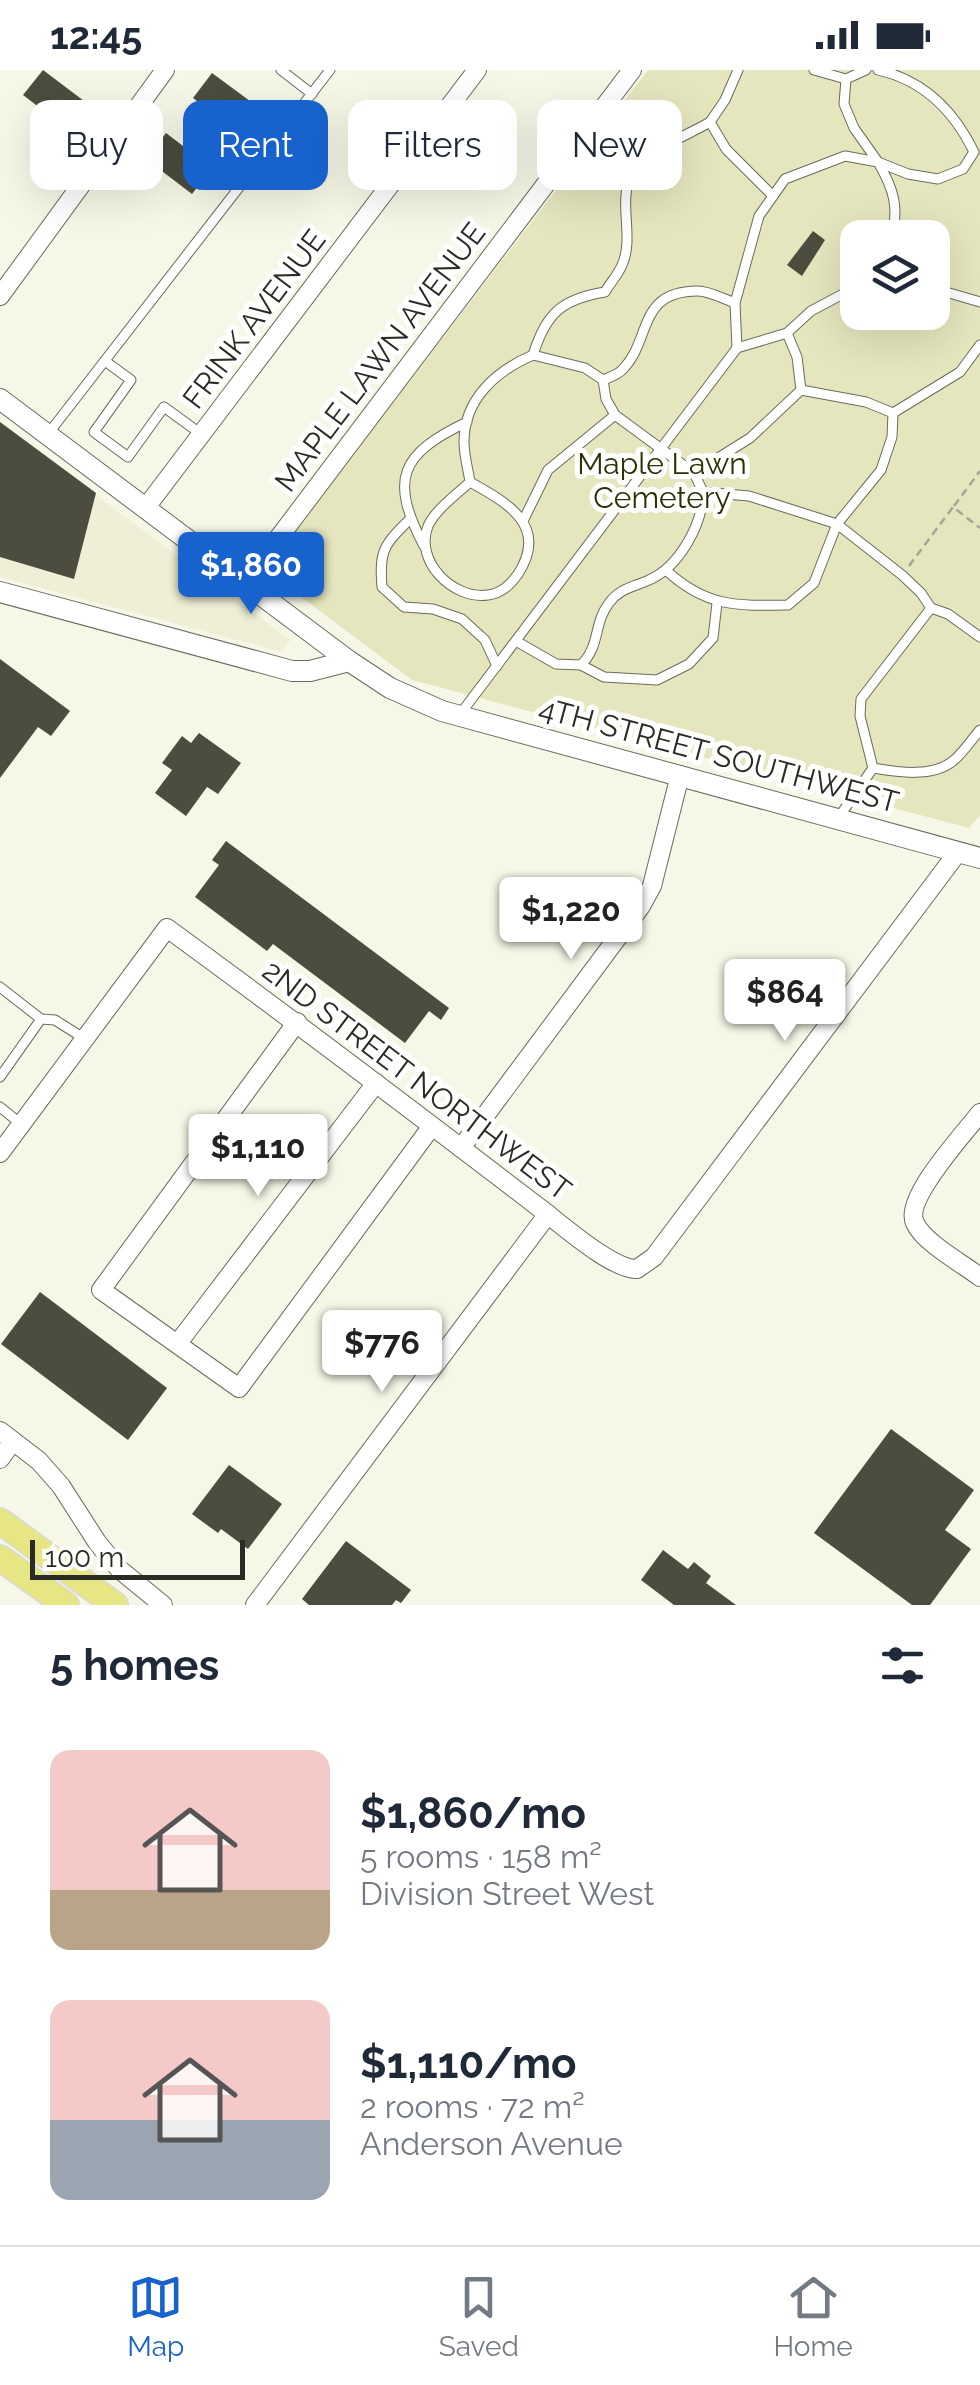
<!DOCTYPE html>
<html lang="en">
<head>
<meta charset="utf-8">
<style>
	:root { --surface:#fff; --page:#f6f6f7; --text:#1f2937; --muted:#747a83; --line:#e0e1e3; --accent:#1862cd }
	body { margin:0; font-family:Raleway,sans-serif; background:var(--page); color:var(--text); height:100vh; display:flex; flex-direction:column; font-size:38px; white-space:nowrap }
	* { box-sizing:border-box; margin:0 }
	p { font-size:32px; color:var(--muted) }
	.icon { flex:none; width:55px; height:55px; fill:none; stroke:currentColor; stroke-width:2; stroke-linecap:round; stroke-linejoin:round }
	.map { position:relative; height:1535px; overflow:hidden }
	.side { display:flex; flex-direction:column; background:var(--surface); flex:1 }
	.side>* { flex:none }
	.guide { position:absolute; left:30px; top:30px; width:920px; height:90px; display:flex; gap:20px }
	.fabs { position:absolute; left:840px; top:150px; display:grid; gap:20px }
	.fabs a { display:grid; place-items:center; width:110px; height:110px; border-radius:20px; background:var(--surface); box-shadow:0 10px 40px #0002; font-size:50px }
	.scale { position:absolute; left:30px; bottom:25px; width:215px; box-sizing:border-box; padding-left:10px; border:5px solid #2b2b24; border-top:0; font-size:28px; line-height:35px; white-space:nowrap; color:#2b2b24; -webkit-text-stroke:8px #fff; paint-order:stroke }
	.price { position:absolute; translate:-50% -85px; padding:0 22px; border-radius:10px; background:#fff; color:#222; font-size:32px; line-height:65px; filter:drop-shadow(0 2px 5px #0008) }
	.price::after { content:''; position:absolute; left:50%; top:60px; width:30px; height:22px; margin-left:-15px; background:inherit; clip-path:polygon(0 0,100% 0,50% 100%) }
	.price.active { background:var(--accent); color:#fff }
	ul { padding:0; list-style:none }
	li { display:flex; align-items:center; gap:30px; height:250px; padding:0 50px }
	li span { display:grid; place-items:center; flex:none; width:280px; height:200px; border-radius:20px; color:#555 }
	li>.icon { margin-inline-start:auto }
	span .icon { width:120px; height:120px; fill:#fffc; stroke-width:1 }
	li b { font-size:42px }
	h2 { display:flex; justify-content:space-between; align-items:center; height:120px; padding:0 50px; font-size:42px }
	.chip { padding:0 35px; border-radius:20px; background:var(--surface); box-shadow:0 10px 40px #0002; font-size:35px; line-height:90px }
	.chip.active { background:var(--accent); color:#fff }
	.status { display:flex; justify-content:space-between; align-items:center; height:70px; padding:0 50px; background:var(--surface); direction:ltr }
	.status svg { height:28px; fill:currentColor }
	.dock { display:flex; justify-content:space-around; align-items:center; height:140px; border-top:2px solid var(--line); background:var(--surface); font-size:28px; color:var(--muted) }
	.dock a { display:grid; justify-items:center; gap:5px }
	.dock .active { color:var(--accent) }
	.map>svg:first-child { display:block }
</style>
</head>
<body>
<div class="status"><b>12:45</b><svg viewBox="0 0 49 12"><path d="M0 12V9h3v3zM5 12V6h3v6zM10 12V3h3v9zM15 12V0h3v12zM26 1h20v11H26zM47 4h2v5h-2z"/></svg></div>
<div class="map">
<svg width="980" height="1535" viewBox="0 0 980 1535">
	<rect width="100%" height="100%" fill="#f6f7e6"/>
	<path fill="#eeefd6" d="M0 354 290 570 282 582 0 507Z"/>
	<path fill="#e5e6be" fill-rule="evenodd" d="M648 0H980V745L969 758 412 610 265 500ZM858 168H932V242H858Z"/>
	<g fill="#4c4d3e">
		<path d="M43 0 88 34 69 60 23 25Z"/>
		<path d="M212 3 258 37 239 63 193 28Z"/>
		<path d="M166 63 212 98 192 124 146 89Z"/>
		<path d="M813 161 825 170 802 206 787 195Z"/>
		<path d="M0 352 96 423 74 509 0 487Z"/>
		<path d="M0 589 70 641 51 666 38 657 0 708Z"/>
		<path d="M199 663 241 693 218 724 207 717 186 746 155 723 172 700 162 693 182 666 191 673Z"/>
		<path d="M226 771 449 938 441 950 429 941 405 973 273 874 267 881 195 827 219 795 212 790Z"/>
		<path d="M40 1222 167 1318 128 1370 1 1274Z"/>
		<path d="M891 1359 974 1420 945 1460 971 1479 930 1535H912L814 1463Z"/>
		<path d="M229 1395 282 1434 248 1479 221 1459 218 1463 192 1444Z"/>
		<path d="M346 1471 411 1520 401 1533 396 1530 392 1535H309L302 1529Z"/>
		<path d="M663 1480 688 1499 694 1492 711 1506 706 1513 736 1535H674L641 1510Z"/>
	</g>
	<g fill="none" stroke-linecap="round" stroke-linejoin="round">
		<defs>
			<g id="service">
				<path d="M281 0 312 24"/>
				<path d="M738 0 725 30 710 52 726 79 773 126"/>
				<path d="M814 0 846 9"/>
				<path d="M866 0 846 9 844 34 854 58 878 92 908 104 938 109 963 99 974 82C954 41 923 10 878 0"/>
				<path d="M932 218 980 232"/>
				<path d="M787 263 797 287 801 320"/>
				<path d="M737 278 735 233 759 146 785 109 845 86 878 92C893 118 900 137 891 168"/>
				<path d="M533 285 585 298 603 310"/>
				<path d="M105 291 131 310 94 362 128 387 164 337 201 364"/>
				<path d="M893 343 960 302 980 275"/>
				<path d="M48 364 330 0"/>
				<path d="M694 403 615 345 606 329 603 310C610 307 618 305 623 299 652 269 637 221 698 221 709 221 724 229 735 233"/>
				<path d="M470 412C508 433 549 456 518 504 510 515 502 523 488 525 453 530 414 491 428 456 435 440 457 424 470 412 468 399 464 385 464 372 464 329 496 301 533 285 546 243 562 229 605 222 610 213 618 205 622 195 635 167 617 131 632 103 642 83 690 64 710 52"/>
				<path d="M410 449C384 475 379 480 382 517L404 537 433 539 462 549 485 570 497 596"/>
				<path d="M524 449 548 400 615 345"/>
				<path d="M424 476C389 409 400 384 467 352"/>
				<path d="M667 501C706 537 737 536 788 535L814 513 837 454 881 400 892 367 893 343 866 332 801 320 750 368 694 403 703 422"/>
				<path d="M516 571 556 594 581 595C601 575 593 554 609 533 620 518 634 517 649 510 679 497 703 454 703 422L749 426 837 454 902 505 921 523 931 538"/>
				<path d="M581 595 604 607 657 610 689 594 713 568 717 533"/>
				<path d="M461 643 737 278 787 263 811 241 858 216"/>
				<path d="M873 698 860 646 861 629 931 538 948 544 980 567"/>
				<path d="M873 698C897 702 932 708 953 691 963 683 971 670 980 660"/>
				<path d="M839 747 873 698"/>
				<path d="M0 917 41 949 0 1007"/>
				<path d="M41 949 55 950 85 969"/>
				<path d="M0 1037 21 1054"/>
			</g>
			<g id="minor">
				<path d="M0 226 165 0"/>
				<path d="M147 436 477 0"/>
				<path d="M246 511 632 0"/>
				<path d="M297 952 101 1220 239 1318 432 1056"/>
				<path d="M980 1043C964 1064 903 1129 915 1153 923 1172 963 1194 980 1207"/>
				<path d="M461 1078 641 836 652 816 680 705"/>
				<path d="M0 1083 167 858C293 950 417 1044 541 1139 562 1155 613 1200 637 1199L654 1187 958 782"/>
				<path d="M178 1273 376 1013"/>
				<path d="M0 1361 39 1391 61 1416 97 1472 119 1499 163 1535"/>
				<path d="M0 1389 13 1371"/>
				<path d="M255 1535 548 1144"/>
			</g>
			<g id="tertiary">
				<path d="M0 329 349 591 310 601H292L0 522"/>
				<path d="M349 591 390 618 442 641 980 788"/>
			</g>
			<g id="primary">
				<path d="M0 1451 115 1535"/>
				<path d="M0 1488 66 1535"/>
			</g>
		</defs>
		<use href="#service" stroke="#6a6b5c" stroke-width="11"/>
		<use href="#minor" stroke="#6a6b5c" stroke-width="20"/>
		<use href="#tertiary" stroke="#6a6b5c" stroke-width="22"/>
		<use href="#primary" stroke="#d9d9d8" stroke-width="28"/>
		<g stroke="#a4a598" stroke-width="2.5" stroke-dasharray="8 5" stroke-linecap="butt">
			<path d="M954 436 980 401"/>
			<path d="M909 496 953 437 980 458"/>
		</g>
		<use href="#service" stroke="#fff" stroke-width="9"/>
		<use href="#minor" stroke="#fff" stroke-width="18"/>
		<use href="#tertiary" stroke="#fff" stroke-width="20"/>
		<use href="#primary" stroke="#e7e685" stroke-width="25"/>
	</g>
	<g text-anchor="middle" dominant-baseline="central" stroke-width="10" stroke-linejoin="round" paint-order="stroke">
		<g font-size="30" fill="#2b2b24" stroke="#fff">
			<text transform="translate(254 249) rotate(-53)">FRINK AVENUE</text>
			<text transform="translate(380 287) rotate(-53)">MAPLE LAWN AVENUE</text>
			<text transform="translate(719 685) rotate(15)">4TH STREET SOUTHWEST</text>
			<text transform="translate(417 1010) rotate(37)">2ND STREET NORTHWEST</text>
		</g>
		<g font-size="30" fill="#303005" stroke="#fff">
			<text x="662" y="393">Maple Lawn<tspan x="662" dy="34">Cemetery</tspan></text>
		</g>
	</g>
</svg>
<div class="fabs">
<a><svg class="icon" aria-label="layers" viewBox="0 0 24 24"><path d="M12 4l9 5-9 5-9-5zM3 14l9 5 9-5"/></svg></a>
</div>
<div class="scale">100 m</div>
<b class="price active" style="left:251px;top:547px">$1,860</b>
<b class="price" style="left:571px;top:892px">$1,220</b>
<b class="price" style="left:785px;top:974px">$864</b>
<b class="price" style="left:258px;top:1129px">$1,110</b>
<b class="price" style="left:382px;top:1325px">$776</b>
<div class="guide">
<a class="chip">Buy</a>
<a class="chip active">Rent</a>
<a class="chip">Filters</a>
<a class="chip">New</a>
</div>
</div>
<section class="side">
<h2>5 homes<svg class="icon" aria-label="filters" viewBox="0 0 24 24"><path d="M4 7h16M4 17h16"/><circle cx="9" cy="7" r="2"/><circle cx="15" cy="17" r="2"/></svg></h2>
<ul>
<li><span style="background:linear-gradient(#f6c9c9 70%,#b9a48a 0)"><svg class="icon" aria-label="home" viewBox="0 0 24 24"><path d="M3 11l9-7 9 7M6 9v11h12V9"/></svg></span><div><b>$1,860/mo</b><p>5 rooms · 158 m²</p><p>Division Street West</p></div></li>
<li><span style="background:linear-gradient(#f6c9c9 60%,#9aa5b1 0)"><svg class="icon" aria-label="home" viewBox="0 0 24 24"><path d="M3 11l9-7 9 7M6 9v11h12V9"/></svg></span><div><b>$1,110/mo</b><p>2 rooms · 72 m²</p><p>Anderson Avenue</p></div></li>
</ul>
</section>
<nav class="dock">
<a class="active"><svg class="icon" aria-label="map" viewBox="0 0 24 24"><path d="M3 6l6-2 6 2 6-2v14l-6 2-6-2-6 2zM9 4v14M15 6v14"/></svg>Map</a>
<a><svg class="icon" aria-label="saved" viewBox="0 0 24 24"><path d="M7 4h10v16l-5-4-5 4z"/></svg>Saved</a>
<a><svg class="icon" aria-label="home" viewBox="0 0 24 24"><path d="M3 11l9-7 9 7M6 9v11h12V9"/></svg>Home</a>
</nav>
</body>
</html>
